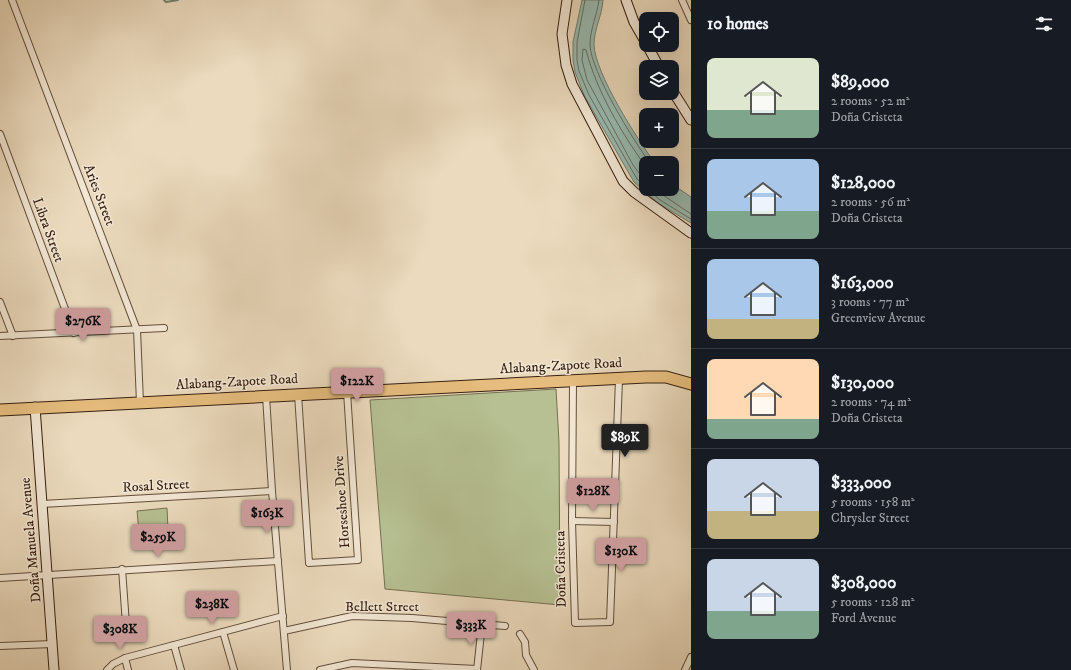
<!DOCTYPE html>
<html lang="en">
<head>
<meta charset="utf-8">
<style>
	:root { --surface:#171b24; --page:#20242c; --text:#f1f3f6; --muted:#9ea1a6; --line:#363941; --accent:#c59692 }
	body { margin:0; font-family:"IM FELL DW Pica",serif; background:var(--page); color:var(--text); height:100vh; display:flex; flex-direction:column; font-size:15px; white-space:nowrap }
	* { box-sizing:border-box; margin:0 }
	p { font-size:13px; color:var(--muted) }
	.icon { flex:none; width:22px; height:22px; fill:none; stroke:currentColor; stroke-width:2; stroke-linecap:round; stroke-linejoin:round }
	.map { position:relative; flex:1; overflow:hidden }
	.details { display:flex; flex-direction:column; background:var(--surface); width:380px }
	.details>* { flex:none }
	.controls { position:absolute; left:639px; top:12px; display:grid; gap:8px }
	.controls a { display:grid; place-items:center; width:40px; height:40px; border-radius:8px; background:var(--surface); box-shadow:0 4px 16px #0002; font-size:20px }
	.price { position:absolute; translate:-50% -34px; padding:0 9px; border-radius:4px; background:var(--accent); color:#111; font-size:13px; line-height:26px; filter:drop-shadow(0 1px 2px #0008) }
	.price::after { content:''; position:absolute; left:50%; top:24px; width:12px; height:9px; margin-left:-6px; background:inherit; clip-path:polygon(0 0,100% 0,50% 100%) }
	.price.active { background:#222; color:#fff }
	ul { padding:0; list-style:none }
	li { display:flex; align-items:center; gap:12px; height:100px; padding:0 16px }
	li+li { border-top:1px solid var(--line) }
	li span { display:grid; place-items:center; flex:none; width:112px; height:80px; border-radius:8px; color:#555 }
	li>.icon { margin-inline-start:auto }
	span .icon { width:48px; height:48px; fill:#fffc; stroke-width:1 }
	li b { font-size:17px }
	h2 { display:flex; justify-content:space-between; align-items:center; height:48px; padding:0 16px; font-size:17px }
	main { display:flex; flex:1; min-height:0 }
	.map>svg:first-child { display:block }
</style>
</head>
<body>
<main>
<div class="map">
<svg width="691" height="670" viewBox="0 0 691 670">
	<rect width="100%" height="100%" fill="#ebdabd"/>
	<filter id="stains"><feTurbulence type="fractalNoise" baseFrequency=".005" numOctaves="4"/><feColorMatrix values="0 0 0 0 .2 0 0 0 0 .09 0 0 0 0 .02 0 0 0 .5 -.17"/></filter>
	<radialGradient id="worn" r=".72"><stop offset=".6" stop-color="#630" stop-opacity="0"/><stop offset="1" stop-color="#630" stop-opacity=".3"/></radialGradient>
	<g fill="#b6c092" stroke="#767052">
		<path d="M556 389 559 442 560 605 385 589 370 400Z"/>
		<path d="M167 508 168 530 139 532 137 511Z"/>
	</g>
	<path fill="#98bbb2" stroke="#717d72" d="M582 0H603C602 16 594 29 594 45 595 73 637 139 655 163H646V189H672V184L691 197V223L658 203 634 182 585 97 575 72 573 60V42Z"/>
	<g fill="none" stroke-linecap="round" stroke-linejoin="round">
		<g stroke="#686d62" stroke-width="1">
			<path d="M585 0 577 42V60L579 71 589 95 637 179 660 200 691 219"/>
			<path d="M599 0C597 16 590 29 590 45 591 72 633 140 650 163"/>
			<path d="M646 167C621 132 597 92 586 50L583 49 582 60 587 80 633 165 646 182"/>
			<path d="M654 189 691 214"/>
		</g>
		<path stroke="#717d72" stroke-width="2" d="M164 0 166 2 178 0"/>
		<defs>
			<g id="street">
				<path d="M12 0 137 330 140 403"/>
				<path d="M682 0 691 20"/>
				<path d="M0 134 74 333"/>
				<path d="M0 302 13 336"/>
				<path d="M0 336 164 328"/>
				<path d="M573 381 572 521 575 623 610 622 619 379"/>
				<path d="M298 394 309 563 358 560 347 392"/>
				<path d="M266 396 272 491 287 670"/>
				<path d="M42 504 272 491"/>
				<path d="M572 521 614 522"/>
				<path d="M122 569 127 638"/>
				<path d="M0 578 278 561"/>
				<path d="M284 631 352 616 412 618 505 626"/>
				<path d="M223 632 234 670"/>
				<path d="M520 634 525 642 526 655 534 670"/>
				<path d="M174 645 181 670"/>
				<path d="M0 646 53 644"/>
				<path d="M125 658 128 670"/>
				<path d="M107 670 113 664 125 658 283 616"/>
				<path d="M320 670 352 663 477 669"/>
				<path d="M477 670 482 624"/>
				<path d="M685 670 691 657"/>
			</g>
			<g id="secondary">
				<path d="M567 0 562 34 566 65 572 84 623 181 634 192 691 233"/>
				<path d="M626 0 634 22 646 43"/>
				<path d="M647 45 659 67"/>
				<path d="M672 90 691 120"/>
				<path d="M35 407 54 670"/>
			</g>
			<path id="highway" d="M0 410 646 377H666L691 384"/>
		</defs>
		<use href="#street" stroke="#644e3c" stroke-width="8"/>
		<use href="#secondary" stroke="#371f11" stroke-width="11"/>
		<use href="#highway" stroke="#371f11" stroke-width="13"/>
		<use href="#street" stroke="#f2e7d4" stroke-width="6"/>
		<use href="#secondary" stroke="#f2e7d4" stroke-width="9"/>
		<use href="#highway" stroke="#e6bd7e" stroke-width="11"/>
	</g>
	<g text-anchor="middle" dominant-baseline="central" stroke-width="3" stroke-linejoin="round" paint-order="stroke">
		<g font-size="14" fill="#371f11" stroke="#f2e7d4">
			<text transform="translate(99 195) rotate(69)">Aries Street</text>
			<text transform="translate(48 230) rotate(70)">Libra Street</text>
			<text transform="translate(561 366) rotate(-3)">Alabang-Zapote Road</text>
			<text transform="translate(237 382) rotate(-3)">Alabang-Zapote Road</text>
			<text transform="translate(156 486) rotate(-3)">Rosal Street</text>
			<text transform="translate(342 502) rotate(-94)">Horseshoe Drive</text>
			<text transform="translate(31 540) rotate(-95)">Doña Manuela Avenue</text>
			<text transform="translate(561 569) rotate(-91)">Doña Cristeta</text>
			<text x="382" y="607">Bellett Street</text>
		</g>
	</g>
	<rect width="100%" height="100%" filter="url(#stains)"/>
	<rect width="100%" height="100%" fill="url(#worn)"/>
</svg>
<div class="controls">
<a><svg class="icon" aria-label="locate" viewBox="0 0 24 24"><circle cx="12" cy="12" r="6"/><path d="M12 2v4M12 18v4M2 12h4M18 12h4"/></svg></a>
<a><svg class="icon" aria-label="layers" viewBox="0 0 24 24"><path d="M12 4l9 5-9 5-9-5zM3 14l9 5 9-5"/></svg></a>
<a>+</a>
<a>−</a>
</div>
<b class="price" style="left:83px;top:342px">$276K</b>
<b class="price" style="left:357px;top:402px">$122K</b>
<b class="price active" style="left:625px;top:458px">$89K</b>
<b class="price" style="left:593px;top:512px">$128K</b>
<b class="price" style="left:267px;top:534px">$163K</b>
<b class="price" style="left:158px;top:558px">$259K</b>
<b class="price" style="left:621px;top:572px">$130K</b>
<b class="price" style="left:212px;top:625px">$238K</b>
<b class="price" style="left:471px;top:646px">$333K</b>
<b class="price" style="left:120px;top:650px">$308K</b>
</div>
<section class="details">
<h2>10 homes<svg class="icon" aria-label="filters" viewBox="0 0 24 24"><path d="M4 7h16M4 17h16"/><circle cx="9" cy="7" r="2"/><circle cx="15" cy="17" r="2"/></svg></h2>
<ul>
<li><span style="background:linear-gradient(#dfe7d0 65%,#7fa58c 0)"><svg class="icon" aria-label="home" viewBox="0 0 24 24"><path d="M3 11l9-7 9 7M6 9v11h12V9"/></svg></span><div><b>$89,000</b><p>2 rooms · 52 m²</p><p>Doña Cristeta</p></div></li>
<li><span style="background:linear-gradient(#a9c7e8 65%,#7fa58c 0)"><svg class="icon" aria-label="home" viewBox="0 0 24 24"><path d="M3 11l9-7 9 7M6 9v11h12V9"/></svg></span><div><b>$128,000</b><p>2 rooms · 56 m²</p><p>Doña Cristeta</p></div></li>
<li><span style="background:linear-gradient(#a9c7e8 75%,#c2b280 0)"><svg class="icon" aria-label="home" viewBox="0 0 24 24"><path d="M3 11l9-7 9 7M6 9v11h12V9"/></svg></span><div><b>$163,000</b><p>3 rooms · 77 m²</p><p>Greenview Avenue</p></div></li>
<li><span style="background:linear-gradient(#ffd9b3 75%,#7fa58c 0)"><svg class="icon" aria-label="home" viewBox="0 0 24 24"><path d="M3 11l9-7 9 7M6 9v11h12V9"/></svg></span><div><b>$130,000</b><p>2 rooms · 74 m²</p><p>Doña Cristeta</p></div></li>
<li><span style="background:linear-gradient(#c9d6e8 65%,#c2b280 0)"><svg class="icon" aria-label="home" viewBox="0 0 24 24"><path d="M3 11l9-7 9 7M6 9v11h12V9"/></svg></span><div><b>$333,000</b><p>5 rooms · 158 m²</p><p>Chrysler Street</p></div></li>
<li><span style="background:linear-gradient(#c9d6e8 65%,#7fa58c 0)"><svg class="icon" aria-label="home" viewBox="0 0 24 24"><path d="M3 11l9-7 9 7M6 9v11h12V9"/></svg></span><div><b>$308,000</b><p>5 rooms · 128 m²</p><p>Ford Avenue</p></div></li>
</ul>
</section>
</main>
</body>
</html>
